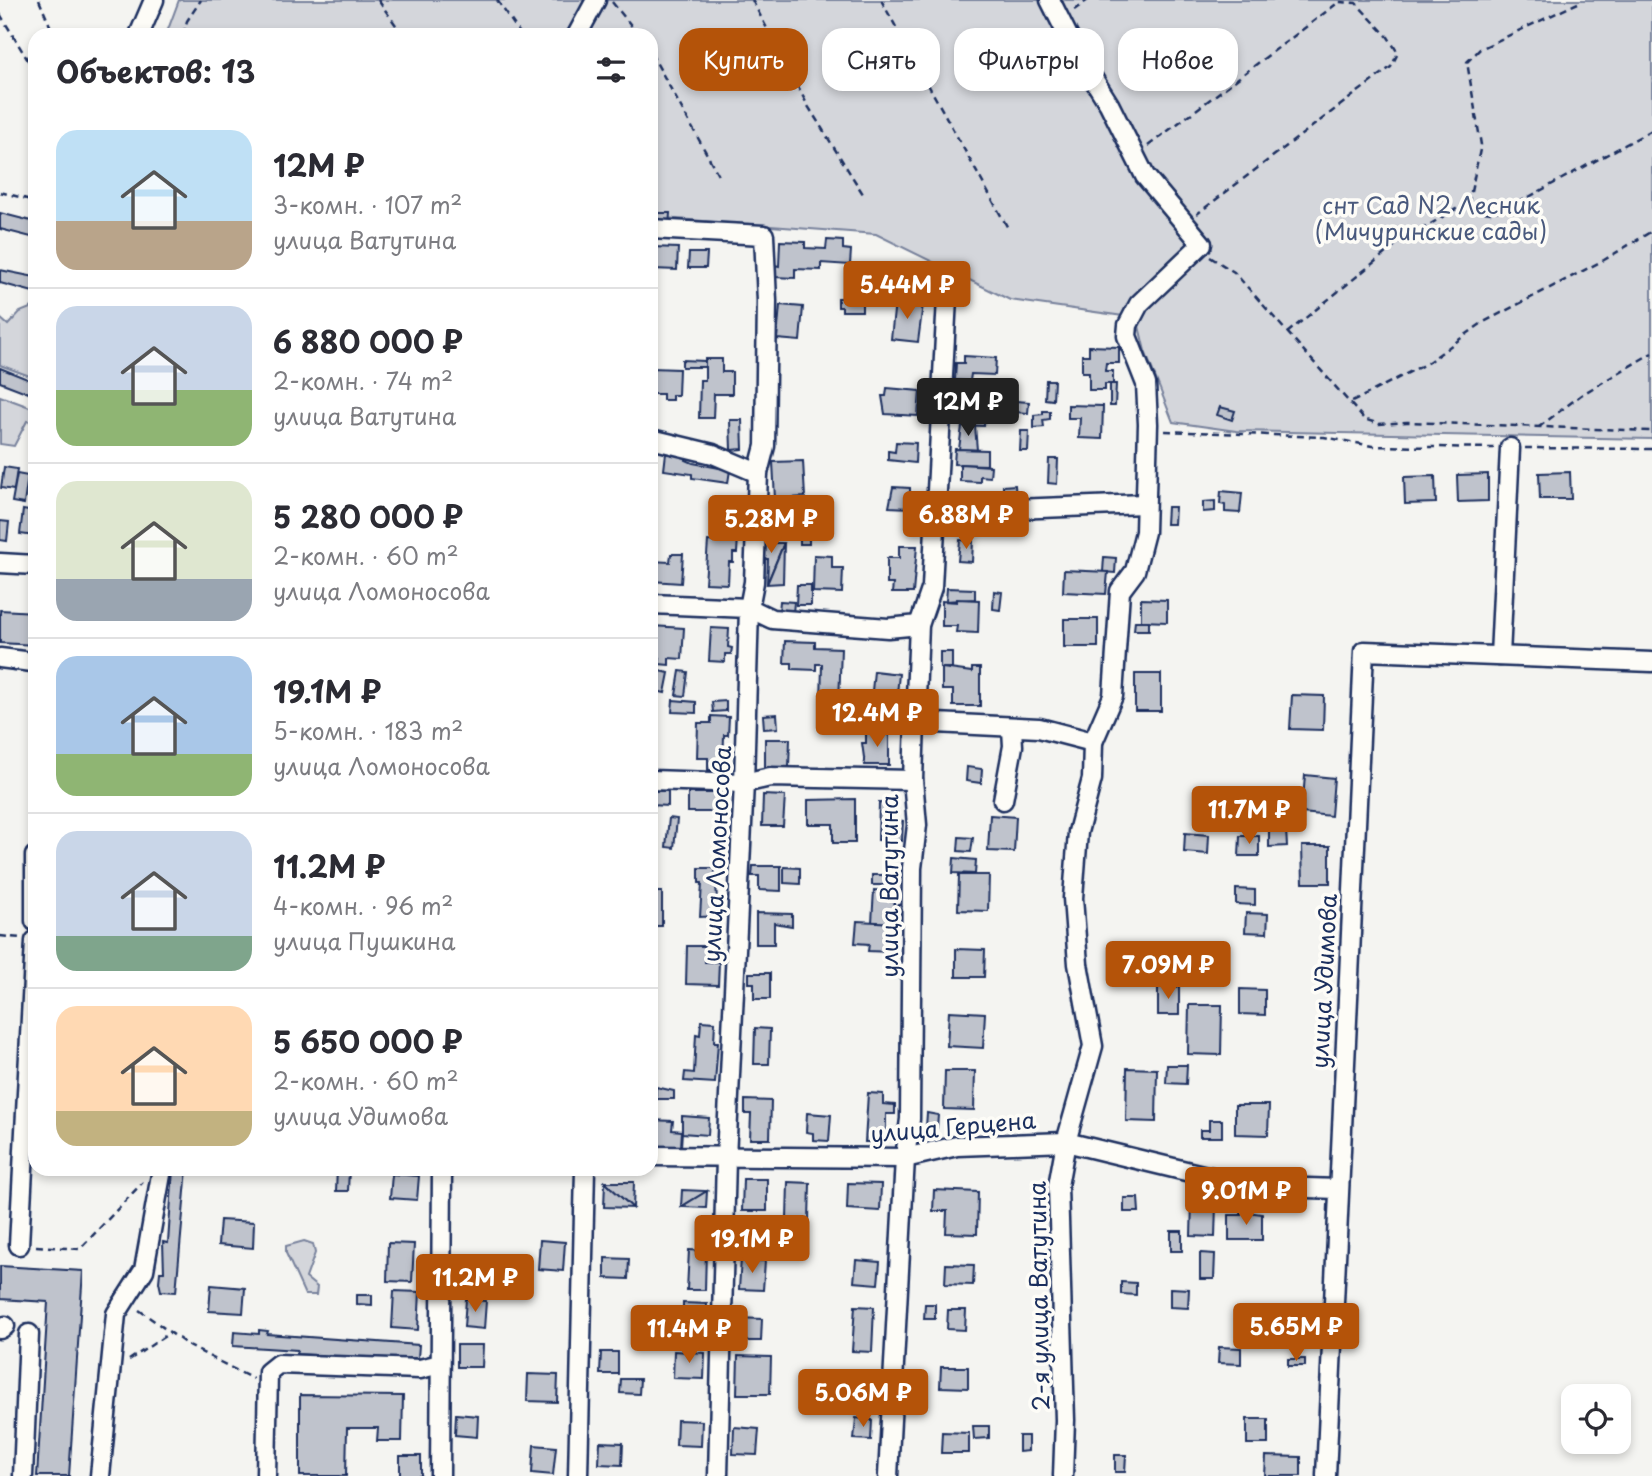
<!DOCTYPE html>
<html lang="ru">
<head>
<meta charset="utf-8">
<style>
	:root { --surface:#fff; --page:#f2f2f3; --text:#2b2b33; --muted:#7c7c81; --line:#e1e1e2; --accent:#b45309 }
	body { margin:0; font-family:"Playpen Sans",sans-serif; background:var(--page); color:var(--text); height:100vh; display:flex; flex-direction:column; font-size:26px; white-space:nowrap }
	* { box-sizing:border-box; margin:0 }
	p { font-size:23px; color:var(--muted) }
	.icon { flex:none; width:38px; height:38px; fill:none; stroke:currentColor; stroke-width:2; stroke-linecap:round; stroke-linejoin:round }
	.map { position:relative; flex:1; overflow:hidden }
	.panel { position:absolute; left:28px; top:28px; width:630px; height:1148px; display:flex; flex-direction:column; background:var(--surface); border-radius:21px; box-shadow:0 4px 10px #0003 }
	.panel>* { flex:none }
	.guide { position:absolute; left:679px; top:28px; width:665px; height:63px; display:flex; gap:14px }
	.controls { position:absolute; left:1561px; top:1384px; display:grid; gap:14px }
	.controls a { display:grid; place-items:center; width:70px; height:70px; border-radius:14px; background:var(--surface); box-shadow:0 4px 10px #0003; font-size:35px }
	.price { position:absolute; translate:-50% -60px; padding:0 16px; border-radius:7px; background:var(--accent); color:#fff; font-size:23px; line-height:46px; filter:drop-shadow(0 2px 4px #0008) }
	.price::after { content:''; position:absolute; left:50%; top:42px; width:21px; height:16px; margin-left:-10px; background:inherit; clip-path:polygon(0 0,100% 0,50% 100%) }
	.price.on { background:#222; color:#fff }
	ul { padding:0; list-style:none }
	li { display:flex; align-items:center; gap:21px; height:175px; padding:0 28px }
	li+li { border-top:2px solid var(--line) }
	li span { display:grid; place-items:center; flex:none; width:196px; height:140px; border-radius:21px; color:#555 }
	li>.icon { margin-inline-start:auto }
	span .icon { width:84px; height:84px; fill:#fffc; stroke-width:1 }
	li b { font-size:30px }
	h2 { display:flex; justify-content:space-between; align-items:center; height:84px; padding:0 28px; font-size:30px }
	.pill { padding:0 24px; border-radius:21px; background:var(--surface); box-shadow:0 4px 10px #0003; font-size:24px; line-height:63px }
	.pill.on { background:var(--accent); color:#fff }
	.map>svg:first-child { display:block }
</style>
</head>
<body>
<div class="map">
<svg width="1652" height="1476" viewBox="0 0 1652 1476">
	<rect width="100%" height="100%" fill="#f4f4f1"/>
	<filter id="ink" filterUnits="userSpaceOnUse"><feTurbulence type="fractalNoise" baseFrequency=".0143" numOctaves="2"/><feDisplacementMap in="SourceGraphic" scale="14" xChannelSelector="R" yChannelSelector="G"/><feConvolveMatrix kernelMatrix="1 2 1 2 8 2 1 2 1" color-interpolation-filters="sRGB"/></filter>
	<g filter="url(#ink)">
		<g fill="#d4d6db" stroke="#78829c" stroke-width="2">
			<path d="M179 0H1652V439L1236 431 1173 422 1145 351 1137 318 1010 300 876 234 651 217V35H166Z"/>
			<path d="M35 306V378L0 365V318L8 325 20 312Z"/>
			<path d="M0 396 35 409V423L27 421 14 446 0 444Z"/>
			<path d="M304 1241 313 1244 315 1253 306 1278 317 1287 316 1295H305L286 1253V1246Z"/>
		</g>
		<g fill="#bfc3cc" stroke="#1b2f5e" stroke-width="2">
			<path d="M0 213 35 222V238L0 229Z"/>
			<path d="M652 213H670L669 226H652Z"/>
			<path d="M651 238 652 247 678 248 677 270 653 269Z"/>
			<path d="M827 240 843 241V249L851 250 850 265 821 263V270L795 269V278L774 277 775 265 779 266 780 241 805 242V248L826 249Z"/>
			<path d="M689 253H707L706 268H688Z"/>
			<path d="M0 270 35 277 33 292 0 283Z"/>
			<path d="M838 298H862V311H842V307H838Z"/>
			<path d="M895 301 923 304 918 342 891 339Z"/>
			<path d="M780 305 803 307 800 341 777 339Z"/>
			<path d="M1089 346 1119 347V363H1106L1105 371H1113V384H1105V390H1089V372H1082V355H1089Z"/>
			<path d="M964 356 996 358 995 375 971 374 970 381 955 380 956 363H964Z"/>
			<path d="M705 359H722V372H732V394H714L713 418H699L700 380H705Z"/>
			<path d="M682 360 705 361V367H682Z"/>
			<path d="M0 368 35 382 31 394 0 382Z"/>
			<path d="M651 368 679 369 678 395H672V400H663V394H651Z"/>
			<path d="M1046 380H1054L1053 400 1045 399Z"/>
			<path d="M1110 384H1116L1115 406H1110Z"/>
			<path d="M887 388 920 391 918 416 885 414 882 396H886Z"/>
			<path d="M957 399 1003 400 1002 410H985L984 426 956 425Z"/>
			<path d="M1015 401 1029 402 1028 413 1014 412Z"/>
			<path d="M1068 405 1103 406 1102 439 1079 438 1080 418H1068Z"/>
			<path d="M1220 407 1235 411 1232 420 1217 415Z"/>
			<path d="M1043 411H1050V419L1043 420 1044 427 1034 428V415L1043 414Z"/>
			<path d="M730 420H742L743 449 731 450Z"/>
			<path d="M962 426H975L977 450 959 449Z"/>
			<path d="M1021 431H1029L1028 451H1020Z"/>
			<path d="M896 442 916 443 915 463 888 460V451L895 452Z"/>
			<path d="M955 449 987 450V465L954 464Z"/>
			<path d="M666 453 687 456 686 460 693 463 730 470 728 483 692 478V474L664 470Z"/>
			<path d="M1049 459H1058L1057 484 1048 483Z"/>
			<path d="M803 461 805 497 775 499 773 462Z"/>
			<path d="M960 464 991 466 990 477 980 476V482L960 481Z"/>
			<path d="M4 467 17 469 14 490 1 488Z"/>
			<path d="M1570 472 1571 499H1540L1539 473Z"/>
			<path d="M17 474 28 476 24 504 12 502Z"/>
			<path d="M1488 474V501L1458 502 1457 475Z"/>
			<path d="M1435 476 1436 503 1405 504 1404 477Z"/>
			<path d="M1015 485 1016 500H1003V486Z"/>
			<path d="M893 487 910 488V508L889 507Z"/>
			<path d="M1221 491 1242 493 1240 513 1225 512V505L1220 504Z"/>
			<path d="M1215 501V511L1203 512V502Z"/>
			<path d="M1167 507H1175L1174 524H1166Z"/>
			<path d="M23 510 35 512V536L20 534Z"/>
			<path d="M0 521 9 522 7 541 0 540Z"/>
			<rect x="800" y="528" width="9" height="16"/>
			<path d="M720 536 738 537 737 553H733V562H729L728 584 705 583 708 541 720 542Z"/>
			<path d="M960 540 973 541 972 562 958 561Z"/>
			<path d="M762 543H784L767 584 768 559H762Z"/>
			<path d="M784 543 783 583 767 584Z"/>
			<path d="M899 546H917L913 593H892L893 584H887V558H899Z"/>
			<path d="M671 554H683L681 583 651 581V561L670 562Z"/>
			<path d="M814 555 832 556V568H843L842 593 813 592Z"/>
			<path d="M1104 557 1116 558 1115 573 1103 572Z"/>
			<path d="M1064 570 1108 572 1106 594 1063 592Z"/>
			<path d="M797 585H811V605H796Z"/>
			<path d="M947 588 975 589V599L946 601Z"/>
			<path d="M994 591 1002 592 1000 610 993 609Z"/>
			<path d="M957 599 979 600 978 633 956 632 957 626H942V601L957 602Z"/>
			<path d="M1141 599 1167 600V622L1141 621Z"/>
			<path d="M780 601 794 602 793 613 779 612Z"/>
			<path d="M0 610 35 612V645L0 643Z"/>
			<rect x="1064" y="619" width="34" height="28"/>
			<path d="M1135 621H1149V630H1134Z"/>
			<path d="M652 626 684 628 682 659 669 658V665L659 664 660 658 651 657Z"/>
			<path d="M711 628 729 629 728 647 732 648 731 654H725V662L709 661Z"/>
			<path d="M785 641 815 642V647L841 648 839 703H821L822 664H816V670L792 669V663H784Z"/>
			<rect x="940" y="652" width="12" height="16"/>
			<path d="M942 668 972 672V668H980V706H953V690H942Z"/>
			<path d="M660 671 669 673 665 693 656 691Z"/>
			<path d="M680 671 688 672 685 696 676 695Z"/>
			<path d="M874 671 899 674 896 704 871 701Z"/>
			<rect x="1135" y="674" width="26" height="37"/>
			<path d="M1292 695 1324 696 1323 730 1290 729Z"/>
			<path d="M673 700 696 702V713L672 712Z"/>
			<path d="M726 701V711L713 712 712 702Z"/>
			<path d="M842 706 857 707 856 719 841 718Z"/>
			<path d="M777 714 778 728 764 729 763 715Z"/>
			<path d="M711 716 729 717 728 735H724L723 770H708V758H697L698 723H711Z"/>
			<path d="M866 732H889V765H865L862 743H866Z"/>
			<path d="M765 739H790L789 767H765Z"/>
			<path d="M967 767 982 769 981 783 966 781Z"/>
			<path d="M1305 775 1334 778 1331 816 1302 813Z"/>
			<path d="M651 791H668V806L651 805Z"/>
			<rect x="688" y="793" width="34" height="19"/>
			<path d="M763 795 785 796 783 826H762Z"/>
			<path d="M855 799V843H833V824H808V800Z"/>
			<path d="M879 803 896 804 895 820 903 821 902 841 878 840Z"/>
			<path d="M1206 805 1230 806 1229 825H1205Z"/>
			<path d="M990 815 1016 817 1014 852 988 851Z"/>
			<path d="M669 818 677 819 674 848 666 847Z"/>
			<path d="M1269 830H1286L1287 846 1269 847Z"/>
			<path d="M1185 833 1209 835 1208 854 1184 852Z"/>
			<path d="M1240 836H1259V856H1239Z"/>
			<path d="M959 837 973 838 971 852 958 851Z"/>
			<path d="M1302 846H1330V883H1303Z"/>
			<path d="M954 858 976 860 975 874 953 873Z"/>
			<path d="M753 866H781V891L759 890V876H752Z"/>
			<path d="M784 867 800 868V884L784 883Z"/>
			<path d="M699 868H715L718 916 700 917 702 883H699Z"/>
			<rect x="872" y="875" width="25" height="10"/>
			<path d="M959 875H989L988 911 958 910Z"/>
			<path d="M1236 889 1255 890V905L1236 904Z"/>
			<path d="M874 890 894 892V905H902L901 924 872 922Z"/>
			<rect x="651" y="892" width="11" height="34"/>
			<path d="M756 913 792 914V926L774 923V944H756Z"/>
			<path d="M1246 913 1268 914 1267 933 1245 932Z"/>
			<path d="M857 921 895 923 891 952 868 951 869 944 855 943Z"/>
			<path d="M687 946H705V962H719L718 985 686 984Z"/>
			<path d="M956 949 985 950 984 977H956Z"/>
			<path d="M749 973H770V999H754V983H749Z"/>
			<rect x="1158" y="987" width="21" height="28"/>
			<path d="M1240 989 1265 990V1015L1240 1014Z"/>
			<path d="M1189 1005H1222L1221 1055 1188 1054Z"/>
			<path d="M949 1011 985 1013 983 1048 947 1046Z"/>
			<path d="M701 1021 715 1022 714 1042H718L715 1083 684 1081 685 1072 694 1073 696 1034 700 1035Z"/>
			<path d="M755 1028 770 1029 769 1064H754Z"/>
			<path d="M1167 1065H1187L1186 1084 1166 1083Z"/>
			<path d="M1127 1068 1157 1069 1156 1122 1126 1121Z"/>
			<path d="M945 1071H975L974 1110 944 1109Z"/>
			<path d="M656 1087 674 1091V1099H656Z"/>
			<path d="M868 1093 883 1094V1104L895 1105V1114H886V1142H865Z"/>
			<path d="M745 1100 771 1101 770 1139H750L751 1114H745Z"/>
			<path d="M1235 1105H1269L1268 1135 1235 1134Z"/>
			<path d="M807 1113 831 1115 829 1141 813 1140V1133L806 1132Z"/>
			<path d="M927 1113 938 1115 937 1128 926 1127Z"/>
			<path d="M682 1116 709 1118 708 1135 682 1133Z"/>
			<path d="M651 1120 673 1121 672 1130 682 1131 681 1147 651 1146Z"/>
			<path d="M1209 1120H1222V1137H1200V1130H1209Z"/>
			<path d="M173 1169H187L176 1292 161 1291 159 1282 160 1272H164L163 1242 168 1243Z"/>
			<path d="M337 1169H349L348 1191H336Z"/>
			<path d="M392 1174 419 1176 417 1200 390 1198Z"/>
			<path d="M743 1179H767V1211H742Z"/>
			<path d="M605 1182 633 1208 604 1207Z"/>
			<path d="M605 1182H634L633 1208Z"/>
			<path d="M788 1182 810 1183 809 1220 787 1219Z"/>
			<path d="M848 1183 881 1184 880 1211 847 1209Z"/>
			<path d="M682 1190 707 1191 681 1207Z"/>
			<path d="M934 1190 978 1192 977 1234 946 1233 947 1211H933Z"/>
			<path d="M707 1191 706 1208 681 1207Z"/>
			<path d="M1124 1198H1138L1139 1212H1124Z"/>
			<path d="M1192 1203 1216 1204 1215 1237 1191 1236Z"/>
			<path d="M1241 1211 1262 1214V1240H1229V1215H1241Z"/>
			<path d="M220 1220 254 1222 253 1248 218 1245Z"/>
			<rect x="1171" y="1231" width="11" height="20"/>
			<path d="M540 1240 565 1242 563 1271 538 1269Z"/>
			<path d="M388 1243 414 1244 412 1282 387 1281Z"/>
			<path d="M689 1250 706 1251 705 1290H687Z"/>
			<path d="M1200 1253 1215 1254 1214 1279H1200Z"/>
			<path d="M605 1258 629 1259 628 1279 605 1278Z"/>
			<path d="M741 1259 765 1261 763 1290 739 1289Z"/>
			<path d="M856 1260 880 1262 878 1284 854 1282Z"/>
			<path d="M946 1264 974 1265 973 1285 945 1284Z"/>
			<path d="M0 1266 83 1271 69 1476H37L48 1302 0 1299Z"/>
			<path d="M1121 1282 1136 1283V1295L1121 1294Z"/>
			<path d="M211 1285 245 1288 243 1313 209 1311Z"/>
			<path d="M1170 1288 1189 1289 1188 1308 1170 1307Z"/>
			<path d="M394 1291 420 1292 418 1330 392 1328Z"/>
			<path d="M357 1295H372V1305L357 1304Z"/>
			<path d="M466 1299 486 1301 484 1329 464 1327Z"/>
			<path d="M683 1303 707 1304 706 1326 683 1325Z"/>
			<path d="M925 1304H935V1319H924Z"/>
			<path d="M855 1306 874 1307 872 1352 852 1351Z"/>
			<path d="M948 1310H966L965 1330 947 1329Z"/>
			<path d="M737 1318 762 1319 761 1341H737Z"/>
			<path d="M259 1330 268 1331 267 1334 419 1345 418 1358H410V1361L296 1354 297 1350 233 1346 234 1332 259 1334Z"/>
			<path d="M457 1345H483L482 1367H457Z"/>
			<path d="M1219 1347 1241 1348V1364L1218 1363Z"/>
			<path d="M674 1351 705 1353 704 1379 673 1378Z"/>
			<path d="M601 1352H618V1374H600Z"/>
			<path d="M738 1356 771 1357 770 1394H737Z"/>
			<rect x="1288" y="1359" width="17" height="7"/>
			<path d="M941 1367H968V1388L940 1387Z"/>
			<path d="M528 1374 558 1375 557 1402 527 1401Z"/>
			<path d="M843 1376H871V1398L844 1399Z"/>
			<path d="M621 1379H640L639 1394 620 1393Z"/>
			<path d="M300 1395 403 1396 402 1441H377L378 1428H347L346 1476H300Z"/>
			<path d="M456 1414 478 1416 477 1437 455 1435Z"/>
			<path d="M856 1418 872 1420 871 1440 854 1439Z"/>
			<rect x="1247" y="1419" width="21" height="25"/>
			<path d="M677 1420 702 1421 701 1446 676 1445Z"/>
			<path d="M973 1426H989V1438L974 1439Z"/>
			<path d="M734 1427 759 1429 757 1455 733 1454Z"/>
			<path d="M942 1432 969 1433V1453H941Z"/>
			<path d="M1019 1436H1028V1451L1019 1452Z"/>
			<path d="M600 1442 623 1443 622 1465 599 1464Z"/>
			<path d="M534 1445 556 1447 553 1475 532 1473Z"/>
			<path d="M1115 1455H1126L1125 1472H1115Z"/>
			<rect x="400" y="1456" width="21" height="20"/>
			<path d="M1266 1456 1301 1457V1476H1265Z"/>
		</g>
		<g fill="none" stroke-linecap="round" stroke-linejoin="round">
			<defs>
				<g id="minor">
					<path d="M1050 0 1074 48 1109 104 1145 176 1202 244 1139 304 1128 325 1127 336 1146 384 1148 424 1145 532 1135 571 1120 591 1113 696 1093 742 1092 779 1078 832 1073 898 1078 964 1093 1046 1066 1142 1058 1186 1065 1420 1063 1476"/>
					<path d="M139 35 154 0"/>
					<path d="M577 35 596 0"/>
					<path d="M651 229 764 235 767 301 765 446 758 473 754 582 749 608 744 783 726 1158 718 1476"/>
					<path d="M651 439 713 454 758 473"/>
					<path d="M936 512 1144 504"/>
					<path d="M0 563 35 565"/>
					<path d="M651 604 749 608 772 619 888 628 919 625"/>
					<path d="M1500 656 1510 448"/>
					<path d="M0 658 32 662"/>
					<path d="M915 722 1039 728 1093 742"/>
					<path d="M651 780 744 783 770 777 913 780"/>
					<path d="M1003 800 1013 746 1012 729"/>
					<path d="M35 856V921"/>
					<path d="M651 1156 905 1158 957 1146 1066 1142 1248 1186 1338 1189"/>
					<path d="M19 1245 35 941"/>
					<path d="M0 1329 5 1326"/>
					<path d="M23 1476 29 1334"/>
					<path d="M100 1476 116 1314 144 1270 162 1169"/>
					<path d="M266 1476 268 1372 278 1364 420 1369 440 1364"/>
					<path d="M440 1476 442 1169"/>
					<path d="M578 1476 585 1169"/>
					<path d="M888 1476 905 1158 910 1119 912 868 917 825 913 780 915 722 919 625 932 587 947 298"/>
					<path d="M1326 1476 1364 651 1652 662"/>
				</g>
			</defs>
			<use href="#minor" stroke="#1b2f5e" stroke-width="23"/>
			<g stroke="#1b2f5e" stroke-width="2.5" stroke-dasharray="7 5" stroke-linecap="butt">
				<path d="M39 0 54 35"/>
				<path d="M378 0 403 35"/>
				<path d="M497 0 521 35"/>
				<path d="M752 0 808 106 863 194"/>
				<path d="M881 0 1009 230"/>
				<path d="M612 2 639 35"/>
				<path d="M1578 3 1480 49 1467 62 1481 145 1469 201 1478 211 1492 213 1516 204 1652 130"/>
				<path d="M1074 10 1088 0"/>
				<path d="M0 14 35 72"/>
				<path d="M183 35 187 21 201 0"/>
				<path d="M651 53 719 176"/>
				<path d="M1148 146 1339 2 1356 3 1388 37 1398 53 1391 67 1197 214"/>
				<path d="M0 192 35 201"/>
				<path d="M1210 257 1234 272 1364 419 1379 424 1407 422 1652 431"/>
				<path d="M1287 333 1398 243 1468 202"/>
				<path d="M1352 402 1427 363 1482 323 1604 260 1652 231"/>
				<path d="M1539 427 1581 395 1652 353"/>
				<path d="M1165 431 1324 437 1372 446 1494 448"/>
				<path d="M1525 448 1652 449"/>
				<path d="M0 936 21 938"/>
				<path d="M36 1246 80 1249 143 1182"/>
				<path d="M139 1310 189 1346 253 1379"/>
				<path d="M129 1360 171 1332"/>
			</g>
			<use href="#minor" stroke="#fdfcf7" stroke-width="18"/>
		</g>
	</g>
	<g text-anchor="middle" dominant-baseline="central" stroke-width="7" stroke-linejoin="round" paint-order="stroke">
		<g font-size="23" fill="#49597d" stroke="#fdfcf7">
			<text x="1431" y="204">снт Сад N2 Лесник<tspan x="1431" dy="26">(Мичуринские сады)</tspan></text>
		</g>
		<g font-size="23" fill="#1b2f5e" stroke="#fdfcf7">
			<text transform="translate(716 854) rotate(-87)">улица Ломоносова</text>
			<text transform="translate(888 886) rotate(-90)">улица Ватутина</text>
			<text transform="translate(1323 981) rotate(-87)">улица Удимова</text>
			<text transform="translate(953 1126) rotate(-5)">улица Герцена</text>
			<text transform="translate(1038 1296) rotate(-91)">2-я улица Ватутина</text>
		</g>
	</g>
</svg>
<div class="controls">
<a><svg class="icon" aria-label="locate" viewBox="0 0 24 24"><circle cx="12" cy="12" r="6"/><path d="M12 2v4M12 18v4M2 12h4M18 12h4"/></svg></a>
</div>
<b class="price" style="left:907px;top:321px">5.44M ₽</b>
<b class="price on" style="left:968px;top:438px">12M ₽</b>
<b class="price" style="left:966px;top:551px">6.88M ₽</b>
<b class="price" style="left:771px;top:555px">5.28M ₽</b>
<b class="price" style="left:877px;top:749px">12.4M ₽</b>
<b class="price" style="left:1249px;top:846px">11.7M ₽</b>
<b class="price" style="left:1168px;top:1001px">7.09M ₽</b>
<b class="price" style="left:1246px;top:1227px">9.01M ₽</b>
<b class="price" style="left:752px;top:1275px">19.1M ₽</b>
<b class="price" style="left:475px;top:1314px">11.2M ₽</b>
<b class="price" style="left:1296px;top:1363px">5.65M ₽</b>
<b class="price" style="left:689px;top:1365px">11.4M ₽</b>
<b class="price" style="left:863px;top:1429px">5.06M ₽</b>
<div class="guide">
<a class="pill on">Купить</a>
<a class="pill">Снять</a>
<a class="pill">Фильтры</a>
<a class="pill">Новое</a>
</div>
<section class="panel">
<h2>Объектов: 13<svg class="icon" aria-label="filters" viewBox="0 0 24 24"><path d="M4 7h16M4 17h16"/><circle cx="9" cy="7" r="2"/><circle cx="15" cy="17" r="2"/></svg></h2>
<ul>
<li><span style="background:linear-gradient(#bfe0f5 65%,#b9a48a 0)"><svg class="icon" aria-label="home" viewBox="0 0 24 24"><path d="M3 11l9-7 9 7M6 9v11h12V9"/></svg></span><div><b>12M ₽</b><p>3-комн. · 107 m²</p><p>улица Ватутина</p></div></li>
<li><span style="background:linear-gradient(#c9d6e8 60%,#8fb573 0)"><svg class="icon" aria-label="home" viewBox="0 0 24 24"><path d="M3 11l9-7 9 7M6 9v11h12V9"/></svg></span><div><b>6 880 000 ₽</b><p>2-комн. · 74 m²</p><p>улица Ватутина</p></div></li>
<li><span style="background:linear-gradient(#dfe7d0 70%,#9aa5b1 0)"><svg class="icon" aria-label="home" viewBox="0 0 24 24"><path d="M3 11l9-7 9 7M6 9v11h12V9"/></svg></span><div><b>5 280 000 ₽</b><p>2-комн. · 60 m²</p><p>улица Ломоносова</p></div></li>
<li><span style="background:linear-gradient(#a9c7e8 70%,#8fb573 0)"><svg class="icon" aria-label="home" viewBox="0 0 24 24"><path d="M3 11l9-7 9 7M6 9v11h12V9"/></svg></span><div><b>19.1M ₽</b><p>5-комн. · 183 m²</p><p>улица Ломоносова</p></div></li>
<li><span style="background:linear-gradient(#c9d6e8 75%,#7fa58c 0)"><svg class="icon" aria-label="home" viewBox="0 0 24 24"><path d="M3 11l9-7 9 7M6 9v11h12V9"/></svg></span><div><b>11.2M ₽</b><p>4-комн. · 96 m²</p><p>улица Пушкина</p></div></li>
<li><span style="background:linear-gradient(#ffd9b3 75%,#c2b280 0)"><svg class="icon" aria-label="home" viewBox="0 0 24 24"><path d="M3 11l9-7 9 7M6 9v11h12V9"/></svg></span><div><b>5 650 000 ₽</b><p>2-комн. · 60 m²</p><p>улица Удимова</p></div></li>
</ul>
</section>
</div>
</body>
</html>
